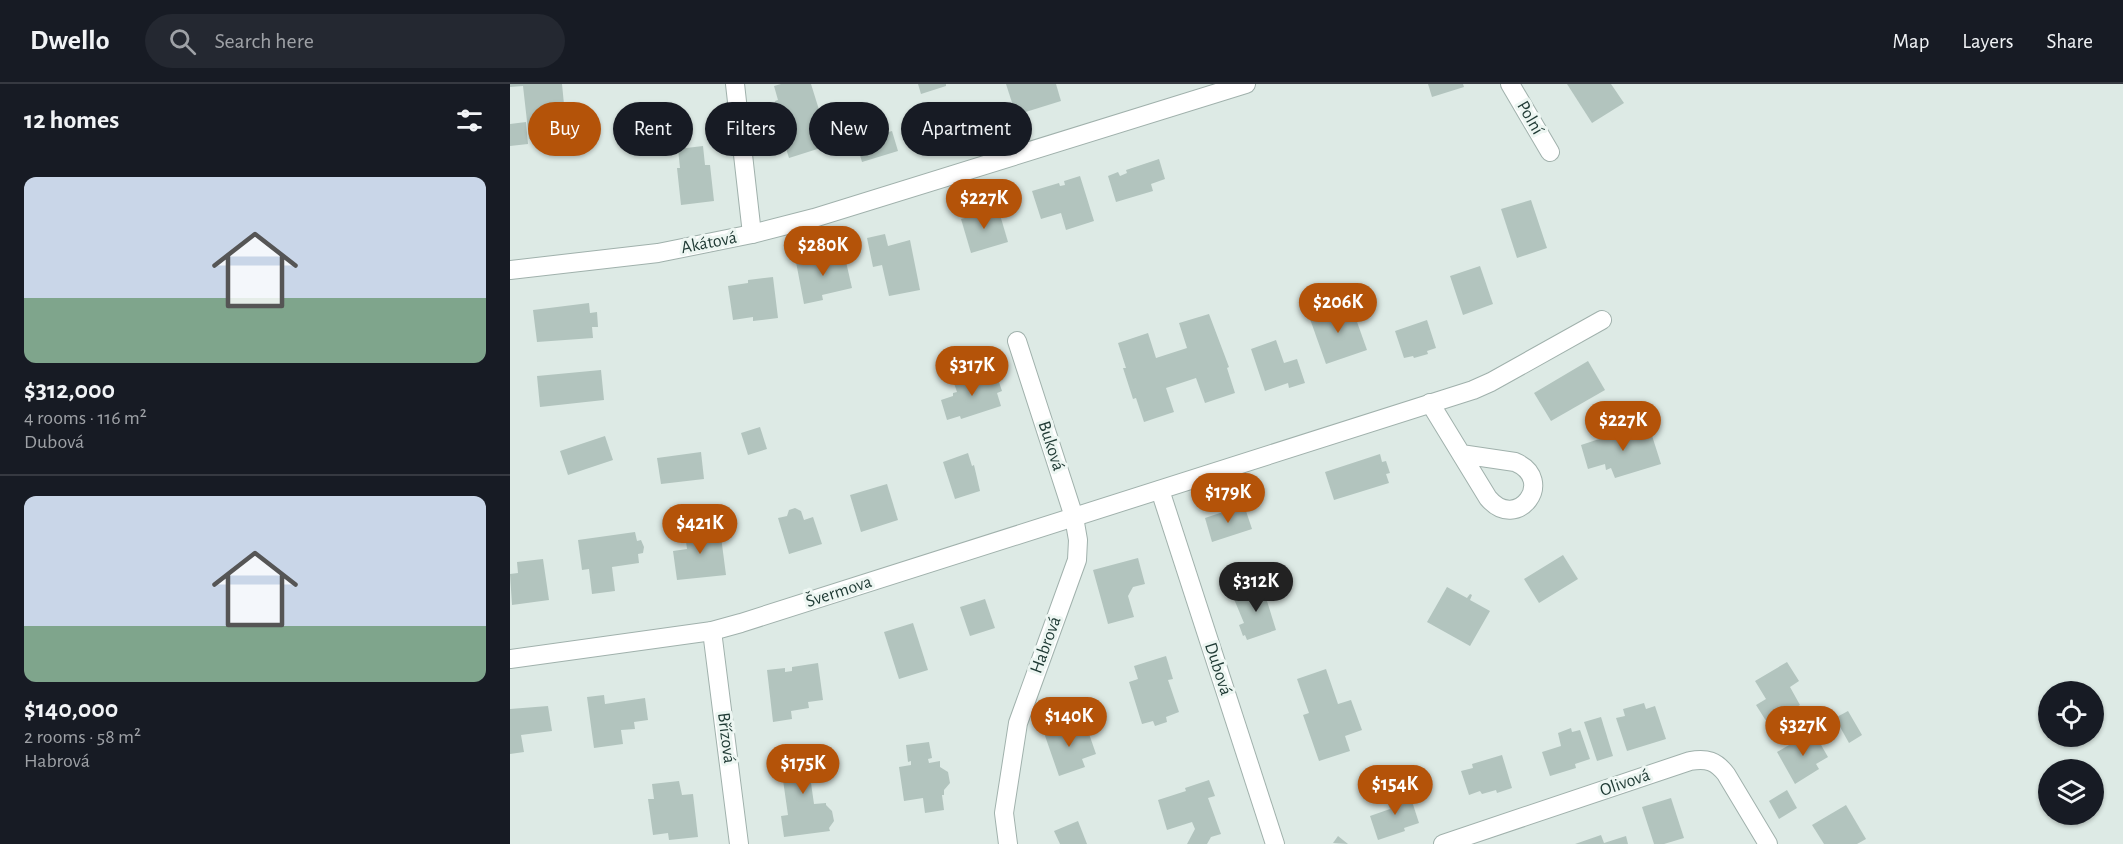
<!DOCTYPE html>
<html lang="en">
<head>
<meta charset="utf-8">
<style>
	:root { --surface:#171b24; --page:#242831; --text:#f1f3f6; --muted:#9ea1a6; --line:#363941; --accent:#b45309 }
	body { margin:0; font-family:"Alegreya Sans",sans-serif; background:var(--page); color:var(--text); height:100vh; display:flex; flex-direction:column; font-size:22px; white-space:nowrap }
	* { box-sizing:border-box; margin:0 }
	p { font-size:20px; color:var(--muted) }
	.icon { flex:none; width:33px; height:33px; fill:none; stroke:currentColor; stroke-width:2; stroke-linecap:round; stroke-linejoin:round }
	.map { position:relative; flex:1; overflow:hidden }
	.sheet { display:flex; flex-direction:column; background:var(--surface); width:510px }
	.sheet>* { flex:none }
	.banner { position:absolute; left:18px; top:18px; width:570px; height:54px; display:flex; gap:12px }
	.controls { position:absolute; left:1528px; top:597px; display:grid; gap:12px }
	.controls a { display:grid; place-items:center; width:66px; height:66px; border-radius:50%; background:var(--surface); box-shadow:0 2px 4px #0004; font-size:30px }
	.price { position:absolute; translate:-50% -51px; padding:0 14px; border-radius:21px; background:var(--accent); color:#fff; font-size:20px; line-height:39px; filter:drop-shadow(0 2px 3px #0008) }
	.price::after { content:''; position:absolute; left:50%; top:36px; width:18px; height:14px; margin-left:-9px; background:inherit; clip-path:polygon(0 0,100% 0,50% 100%) }
	.price.selected { background:#222; color:#fff }
	ul { padding:0; list-style:none }
	li { display:grid; align-content:center; gap:12px; height:318px; padding:0 24px }
	li+li { border-top:2px solid var(--line) }
	li span { display:grid; place-items:center; height:186px; border-radius:12px; color:#555 }
	li>.icon { margin-inline-start:auto }
	span .icon { width:108px; height:108px; fill:#fffc; stroke-width:1 }
	li b { font-size:26px }
	h2 { display:flex; justify-content:space-between; align-items:center; height:72px; padding:0 24px; font-size:26px }
	.pill { padding:0 21px; border-radius:27px; background:var(--surface); box-shadow:0 2px 4px #0004; font-size:21px; line-height:54px }
	.pill.selected { background:var(--accent); color:#fff }
	header { display:flex; align-items:center; gap:36px; box-sizing:border-box; height:84px; padding:0 30px; background:var(--surface); border-bottom:2px solid var(--line) }
	header strong { font-size:28px }
	nav { display:flex; gap:33px; margin-inline-start:auto; font-size:21px }
	.search { width:420px; height:54px; background:var(--page); display:flex; align-items:center; gap:15px; box-sizing:border-box; padding:0 21px; border-radius:33px; color:var(--muted); font-size:22px }
	main { display:flex; flex:1; min-height:0 }
	.map>svg:first-child { display:block }
</style>
</head>
<body>
<header>
<strong>Dwello</strong>
<div class="search"><svg class="icon" aria-label="search" viewBox="0 0 24 24"><circle cx="10" cy="10" r="6"/><path d="M15 15l6 6"/></svg>Search here</div>
<nav><a>Map</a><a>Layers</a><a>Share</a></nav>
</header>
<main>
<section class="sheet">
<h2>12 homes<svg class="icon" aria-label="filters" viewBox="0 0 24 24"><path d="M4 7h16M4 17h16"/><circle cx="9" cy="7" r="2"/><circle cx="15" cy="17" r="2"/></svg></h2>
<ul>
<li><span style="background:linear-gradient(#c9d6e8 65%,#7fa58c 0)"><svg class="icon" aria-label="home" viewBox="0 0 24 24"><path d="M3 11l9-7 9 7M6 9v11h12V9"/></svg></span><div><b>$312,000</b><p>4 rooms · 116 m²</p><p>Dubová</p></div></li>
<li><span style="background:linear-gradient(#c9d6e8 70%,#7fa58c 0)"><svg class="icon" aria-label="home" viewBox="0 0 24 24"><path d="M3 11l9-7 9 7M6 9v11h12V9"/></svg></span><div><b>$140,000</b><p>2 rooms · 58 m²</p><p>Habrová</p></div></li>
</ul>
</section>
<div class="map">
<svg width="1613" height="760" viewBox="0 0 1613 760">
	<rect width="100%" height="100%" fill="#ddeae5"/>
	<g fill="#b2c4be">
		<path d="M0 0H52L57 51 19 55 13 2 0 3Z"/>
		<path d="M271 0H301L320 61 279 74 269 42 273 41 265 17 268 16 264 2Z"/>
		<path d="M408 0H436V2L411 10Z"/>
		<path d="M496 0H546L551 17 506 31Z"/>
		<path d="M918 0H953L954 3 922 13Z"/>
		<path d="M1057 0H1101L1114 19 1082 39Z"/>
		<path d="M365 27 372 50 382 47 388 67 352 78 339 35Z"/>
		<path d="M16 38 18 60 0 62V40Z"/>
		<path d="M193 62 195 81H200L204 117 171 121 167 84H170L168 65Z"/>
		<path d="M649 75 655 95 641 100 643 107 606 118 598 92 608 88 610 92 617 89 616 86Z"/>
		<path d="M570 92 584 137 556 146 551 129 531 135 522 107 549 99 550 102 555 101 554 97Z"/>
		<path d="M1021 116 1037 164 1007 174 991 125Z"/>
		<path d="M488 124 498 158 461 169 451 135Z"/>
		<path d="M375 150 378 162 400 156 410 206 379 212 372 181 363 183 357 154Z"/>
		<path d="M334 169 342 204 312 211 313 216 294 220 286 178Z"/>
		<path d="M970 182 983 220 953 231 940 192Z"/>
		<path d="M263 193 268 234 243 237V233L223 236 218 202 238 199V196Z"/>
		<path d="M79 219 80 229 87 228 88 243H82L83 254 27 258 23 226Z"/>
		<path d="M841 221 857 266 816 280 800 235Z"/>
		<path d="M699 230 719 283 717 284 725 309 695 319 686 294 656 304 664 328 634 338 626 314 623 315 613 284H616L608 259 638 249 646 274 677 264 669 239Z"/>
		<path d="M917 236 926 264 917 267 918 270 904 274 903 272 894 274 885 247Z"/>
		<path d="M766 256 774 279 787 275 795 299 779 304 778 299 755 307 741 265Z"/>
		<path d="M1078 277 1095 306 1041 337 1024 309Z"/>
		<path d="M91 286 94 316 30 323 27 292Z"/>
		<path d="M468 288 472 300 488 295 492 307 487 309 491 322 451 335 450 332 437 336 431 316 443 312V309L447 308 443 296Z"/>
		<path d="M1138 339 1151 380 1105 394 1101 384 1096 386 1095 380 1078 385 1071 361Z"/>
		<path d="M250 343 257 365 238 371 231 349Z"/>
		<path d="M95 352 103 376 58 391 50 367Z"/>
		<path d="M191 368 194 395 151 400 147 374Z"/>
		<path d="M458 369 462 382 464 381 470 407 445 415 433 378Z"/>
		<path d="M870 370 872 378 876 377 880 389 876 390 879 399 824 416 815 388Z"/>
		<path d="M377 400 388 436 351 448 340 411Z"/>
		<path d="M734 421 742 445 702 458 695 434Z"/>
		<path d="M285 424 291 427 294 436 303 433 312 460 279 470 268 434 277 432 279 426Z"/>
		<path d="M188 440 189 447 210 445 216 491 167 496 163 467 177 465 174 442Z"/>
		<path d="M125 448 127 457 131 456 134 463 133 469 128 470 129 479 102 483 105 507 82 510 79 485 72 486 68 456Z"/>
		<path d="M1053 471 1068 495 1029 519 1014 495Z"/>
		<path d="M628 474 635 500 623 503 618 512 624 533 598 540 583 486Z"/>
		<path d="M33 475 39 516 2 521 0 490 8 489 7 478Z"/>
		<path d="M763 503 767 514 757 517 766 546 737 556 735 551 733 552 729 541 734 539 724 515Z"/>
		<path d="M937 503 957 514 960 510 962 511 960 516 980 527 960 562 917 538Z"/>
		<path d="M475 515 485 544 460 552 450 523Z"/>
		<path d="M403 539 418 586 389 595 374 548Z"/>
		<path d="M656 572 663 595 658 596 669 628 656 633 657 638 645 642 643 637 632 640 619 598 628 595 624 582Z"/>
		<path d="M1277 578 1289 597 1280 603 1290 621 1258 640 1246 621 1256 615 1245 597Z"/>
		<path d="M308 579 313 616 298 618 299 624 281 627 282 635 263 638 257 586 275 584V588L282 587V583Z"/>
		<path d="M816 585 828 620 841 616 852 646 835 652 840 667 809 677 793 631 799 629 787 595Z"/>
		<path d="M94 611 95 620 135 614 138 636 124 638 125 645 111 646 113 660 84 664 77 613Z"/>
		<path d="M1134 619 1136 625 1145 622 1156 655 1117 667 1106 634 1115 632 1113 625Z"/>
		<path d="M38 622 42 647 11 651 14 668 0 670V625Z"/>
		<path d="M1338 627 1352 651 1339 659 1325 634Z"/>
		<path d="M1091 633 1103 672 1087 677 1074 638Z"/>
		<path d="M556 639 559 650 577 644 586 670 572 675 575 683 549 692 533 646Z"/>
		<path d="M1061 644 1062 648 1070 646 1080 675 1065 680 1066 684 1040 692 1032 668 1051 662 1048 649Z"/>
		<path d="M1303 647 1318 673 1306 680 1309 685 1285 700 1267 668Z"/>
		<path d="M419 658 422 674 418 675 419 679 430 677V683L438 688 440 699 434 706V711H432L434 726 415 729 413 714 394 717 389 683 401 681V677L398 678 396 661Z"/>
		<path d="M309 670V673L316 678 317 689 313 698 301 699 304 720 316 719V721L322 727 324 737 319 744 320 747 274 753 271 732 278 731 273 696 267 697 264 676Z"/>
		<path d="M992 671 1002 704 987 709 986 706 972 710 970 707 959 711 951 687 963 684 962 680Z"/>
		<path d="M699 696 705 712 698 714 711 750 701 753 697 760H677L685 745 682 738 657 746 648 716 676 707 675 704Z"/>
		<path d="M169 697 172 711 183 710 188 753 159 756 158 749 143 751 138 715H144L142 700Z"/>
		<path d="M1277 706 1287 724 1269 735 1259 717Z"/>
		<path d="M889 708 890 711 899 708 909 739 894 744 895 747 868 756 860 732 880 725 875 712Z"/>
		<path d="M1161 714 1174 754 1154 760H1144L1132 723Z"/>
		<path d="M1336 721 1356 755 1347 760H1314L1302 741Z"/>
		<path d="M568 737 577 760H550L544 747Z"/>
		<path d="M1091 751 1094 759 1116 752 1118 760H1065Z"/>
		<path d="M828 752 838 760 823 759Z"/>
	</g>
	<g fill="none" stroke-linecap="round" stroke-linejoin="round">
		<defs>
			<g id="street">
				<path d="M225 0 242 150"/>
				<path d="M1000 0 1040 68"/>
				<path d="M0 186 148 169 242 150 304 134 736 0"/>
				<path d="M920 319 978 414C1007 449 1047 396 1005 378L951 370"/>
				<path d="M650 406 765 760"/>
				<path d="M202 547 229 760"/>
				<path d="M0 575 202 547 231 539 963 306 981 298 1092 236"/>
				<path d="M498 760 494 729 508 639 567 476 568 456 564 433 507 257"/>
				<path d="M933 760 1180 677C1197 674 1206 677 1216 690L1258 760"/>
			</g>
		</defs>
		<use href="#street" stroke="#a0b1ac" stroke-width="20"/>
		<use href="#street" stroke="#fff" stroke-width="18"/>
	</g>
	<g text-anchor="middle" dominant-baseline="central" stroke-width="6" stroke-linejoin="round" paint-order="stroke">
		<g font-size="18" fill="#1e3933" stroke="#edf6f2">
			<text transform="translate(1020 34) rotate(60)">Polní</text>
			<text transform="translate(199 159) rotate(-11)">Akátová</text>
			<text transform="translate(541 362) rotate(72)">Buková</text>
			<text transform="translate(329 508) rotate(-18)">Švermova</text>
			<text transform="translate(536 561) rotate(-70)">Habrová</text>
			<text transform="translate(708 585) rotate(72)">Dubová</text>
			<text transform="translate(216 654) rotate(83)">Břízová</text>
			<text transform="translate(1115 699) rotate(-19)">Olivová</text>
		</g>
	</g>
</svg>
<div class="controls">
<a><svg class="icon" aria-label="locate" viewBox="0 0 24 24"><circle cx="12" cy="12" r="6"/><path d="M12 2v4M12 18v4M2 12h4M18 12h4"/></svg></a>
<a><svg class="icon" aria-label="layers" viewBox="0 0 24 24"><path d="M12 4l9 5-9 5-9-5zM3 14l9 5 9-5"/></svg></a>
</div>
<b class="price" style="left:474px;top:146px">$227K</b>
<b class="price" style="left:313px;top:193px">$280K</b>
<b class="price" style="left:828px;top:250px">$206K</b>
<b class="price" style="left:462px;top:313px">$317K</b>
<b class="price" style="left:1113px;top:368px">$227K</b>
<b class="price" style="left:718px;top:440px">$179K</b>
<b class="price" style="left:190px;top:471px">$421K</b>
<b class="price selected" style="left:746px;top:529px">$312K</b>
<b class="price" style="left:559px;top:664px">$140K</b>
<b class="price" style="left:1293px;top:673px">$327K</b>
<b class="price" style="left:293px;top:711px">$175K</b>
<b class="price" style="left:885px;top:732px">$154K</b>
<div class="banner">
<a class="pill selected">Buy</a>
<a class="pill">Rent</a>
<a class="pill">Filters</a>
<a class="pill">New</a>
<a class="pill">Apartment</a>
</div>
</div>
</main>
</body>
</html>
